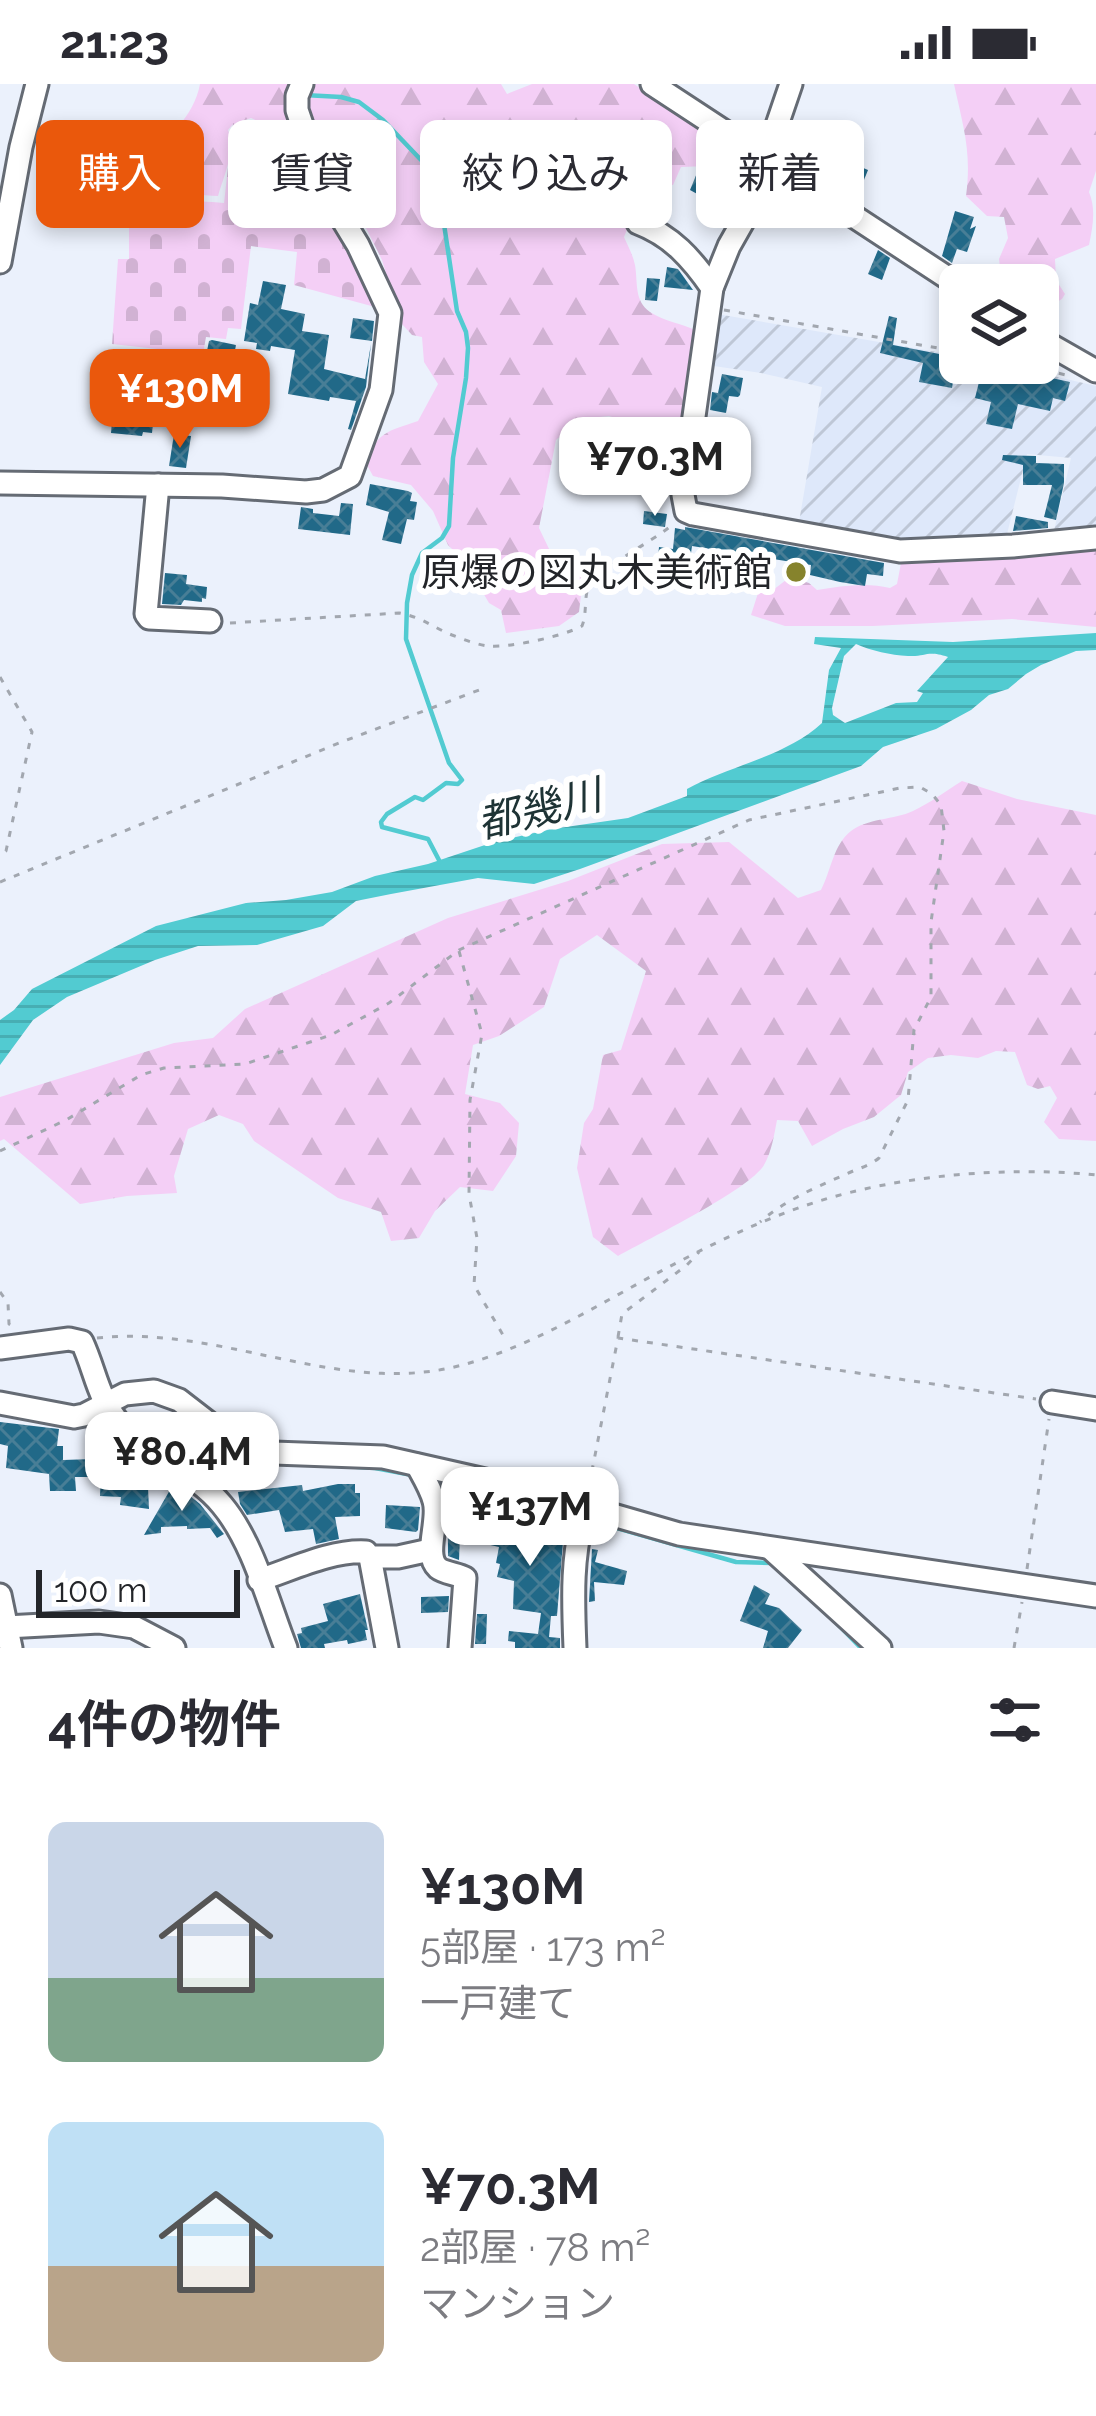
<!DOCTYPE html>
<html lang="ja">
<head>
<meta charset="utf-8">
<style>
	:root { --surface:#fff; --page:#f2f2f3; --text:#2b2b33; --muted:#7c7c81; --accent:#ea580c }
	body { margin:0; font-family:Raleway,"Noto Sans JP",sans-serif; background:var(--page); color:var(--text); height:100vh; display:flex; flex-direction:column; font-size:45px; white-space:nowrap }
	* { box-sizing:border-box; margin:0 }
	p { font-size:39px; color:var(--muted) }
	.icon { flex:none; width:66px; height:66px; fill:none; stroke:currentColor; stroke-width:2; stroke-linecap:round; stroke-linejoin:round }
	.map { position:relative; height:1564px; overflow:hidden }
	.sheet { display:flex; flex-direction:column; background:var(--surface); flex:1 }
	.sheet>* { flex:none }
	.banner { position:absolute; left:36px; top:36px; width:1026px; height:108px; display:flex; gap:24px }
	.tools { position:absolute; left:939px; top:180px; display:grid; gap:24px }
	.tools a { display:grid; place-items:center; width:120px; height:120px; border-radius:18px; background:var(--surface); box-shadow:0 6px 18px #0003; font-size:60px }
	.scale { position:absolute; left:36px; bottom:30px; width:204px; box-sizing:border-box; padding-left:12px; border:6px solid #232529; border-top:0; font-size:33px; line-height:42px; white-space:nowrap; color:#232529; -webkit-text-stroke:9px #fff; paint-order:stroke }
	.price { position:absolute; translate:-50% -102px; padding:0 27px; border-radius:24px; background:#fff; color:#222; font-size:39px; line-height:78px; filter:drop-shadow(0 3px 6px #0008) }
	.price::after { content:''; position:absolute; left:50%; top:72px; width:36px; height:27px; margin-left:-18px; background:inherit; clip-path:polygon(0 0,100% 0,50% 100%) }
	.price.current { background:var(--accent); color:#fff }
	ul { padding:0; list-style:none }
	li { display:flex; align-items:center; gap:36px; height:300px; padding:0 48px }
	li span { display:grid; place-items:center; flex:none; width:336px; height:240px; border-radius:18px; color:#555 }
	li>.icon { margin-inline-start:auto }
	span .icon { width:144px; height:144px; fill:#fffc; stroke-width:1 }
	li b { font-size:51px }
	h2 { display:flex; justify-content:space-between; align-items:center; height:144px; padding:0 48px; font-size:51px }
	.tag { padding:0 42px; border-radius:18px; background:var(--surface); box-shadow:0 6px 18px #0003; font-size:42px; line-height:108px }
	.tag.current { background:var(--accent); color:#fff }
	.status { display:flex; justify-content:space-between; align-items:center; height:84px; padding:0 60px; background:var(--surface); direction:ltr }
	.status svg { height:33px; fill:currentColor }
	.map>svg:first-child { display:block }
</style>
</head>
<body>
<div class="status"><b>21:23</b><svg viewBox="0 0 49 12"><path d="M0 12V9h3v3zM5 12V6h3v6zM10 12V3h3v9zM15 12V0h3v12zM26 1h20v11H26zM47 4h2v5h-2z"/></svg></div>
<div class="map">
<svg width="1096" height="1564" viewBox="0 0 1096 1564">
	<defs>
		<pattern id="industrial-furrows" width="10" height="10" patternUnits="userSpaceOnUse" patternTransform="scale(3)"><rect width="10" height="10" fill="#dee8fa"/><path d="M-1 1l2-2M0 10L10 0M9 11l2-2" fill="none" stroke="#bec7d6"/></pattern>
		<pattern id="forest-firs" width="22" height="20" patternUnits="userSpaceOnUse" patternTransform="scale(3)"><rect width="22" height="20" fill="#f4cff6"/><path d="M5 1l3.5 6h-7zM16 11l3.5 6h-7z" fill="#d1b2d3"/></pattern>
		<pattern id="cemetery-stones" width="16" height="16" patternUnits="userSpaceOnUse" patternTransform="scale(3)"><rect width="16" height="16" fill="#f4cff6"/><path d="M2 7V4a2 2 0 0 1 4 0v3zM10 15v-3a2 2 0 0 1 4 0v3z" fill="#d1b2d3"/></pattern>
		<pattern id="water-rules" width="6" height="5" patternUnits="userSpaceOnUse" patternTransform="scale(3)"><rect width="6" height="5" fill="#52cbd1"/><path d="M0 2.5h6" fill="none" stroke="#47aeb3"/></pattern>
		<pattern id="building-cross-hatch" width="8" height="8" patternUnits="userSpaceOnUse" patternTransform="scale(3)"><rect width="8" height="8" fill="#216988"/><path d="M0 0l8 8M0 8l8-8" fill="none" stroke="#487e96"/></pattern>
	</defs>
	<rect width="100%" height="100%" fill="#ebf1fc"/>
	<path fill="url(#industrial-furrows)" d="M717 230 960 272V279H998L1096 302V449L1052 455 1071 374 1027 370 1005 458 913 463 798 444 822 303 761 289 707 281Z"/>
	<g fill="url(#forest-firs)">
		<path d="M200 0H501L507 10 532 0H634L676 29 708 42 748 72 751 87 745 97 708 82 681 83 673 101 654 98 642 127 643 137 630 138 624 153C628 162 633 171 635 181 638 199 634 217 650 228 665 238 681 239 697 247L684 342 638 341 609 332 579 335 556 356 539 444 551 469 584 486 579 528 559 542 506 549 501 526 489 519 479 502 469 505 466 479 448 461 433 427 411 401 373 392 367 381C374 348 389 347 418 337L438 300 424 278 422 253 412 251 401 239 382 176 366 144 354 129 336 118 290 46 270 43 251 34 233 40 228 46C236 67 224 91 218 112 202 111 184 111 169 107 119 95 163 61 178 43 189 30 197 16 200 0Z"/>
		<path d="M954 0H1096V87L1089 108C1096 125 1093 142 1089 161L1055 175 1056 196 1065 210 1062 215 1048 223 1044 243 1038 240V201H1002L999 175 1008 154 1004 133 987 132 966 112C972 68 963 42 954 0Z"/>
		<path d="M1096 451V543L1012 535 873 542H785L751 531 759 506H773L790 493 809 499 817 506C841 502 867 498 890 504L897 500 902 474Z"/>
		<path d="M962 697 1017 715 1096 731V1057L1059 1055 1044 1038 1057 1014 1050 1002 1038 1005 1027 1001 1015 968 996 967 978 974 951 971 928 974 908 988 901 1011 874 1033 843 1045 812 1062 798 1037 777 1036C774 1051 772 1067 764 1081 749 1106 648 1155 618 1172L593 1153 577 1084 584 1039 593 1025 603 971 621 966 646 887 597 851 560 875 544 923 499 952 473 961 465 1010 500 1019 519 1039 516 1072 493 1107 460 1103 435 1127 419 1154 391 1157 381 1128 338 1114 254 1057 243 1040 219 1031 188 1045 174 1092 177 1109 127 1112 80 1120 4 1055 0 1057V1013L174 959 213 954 245 925 448 834 568 797 662 760 729 758 798 814 821 806C831 787 833 761 851 747 868 734 894 736 913 727 930 719 946 707 962 697Z"/>
	</g>
	<path fill="url(#cemetery-stones)" d="M233 39 300 46 386 226 294 201 297 168 251 162 241 245 228 244 226 255 206 253 203 270 112 260 118 175H129V92L136 93C155 119 194 116 224 119Z"/>
	<path fill="url(#water-rules)" fill-rule="evenodd" d="M1096 549V566L1076 567 1041 581 1026 590 1008 605 989 611 971 626 936 645 883 663 861 682 580 785 534 800 478 794 391 810 356 817 323 842 257 861 198 862 155 876 67 913 33 936 0 981V936L14 926 32 905 156 842 246 819 286 816 332 808 375 792 428 780 494 758 552 745 628 734 687 712V705C731 681 785 673 822 639L829 586 841 564 814 560 815 553 953 558ZM856 560C872 567 890 571 908 572 927 573 926 566 948 573L917 607 923 609 917 618 896 619 845 639 833 631 832 624 844 572Z"/>
	<g fill="none" stroke-linecap="round" stroke-linejoin="round">
		<g stroke="#52cbd1" stroke-width="4.5">
			<path d="M304 11 341 13 359 18 383 36 422 77 441 120 457 227 466 248 468 264 466 294 453 374 449 442 442 454 422 469 412 491 407 519 406 555 449 679 462 696 458 700 446 699 423 716 415 713 387 730 381 738 382 743 428 755 440 778"/>
			<path d="M169 1361 194 1370 263 1378"/>
			<path d="M328 1381 375 1384 412 1391"/>
			<path d="M435 1396 575 1432"/>
			<path d="M592 1437 736 1478 772 1479"/>
			<path d="M825 1527 861 1564"/>
		</g>
	</g>
	<g fill="url(#building-cross-hatch)">
		<path d="M854 80 868 86 858 111 844 105Z"/>
		<path d="M697 89 740 104 728 127 690 106Z"/>
		<path d="M955 127 974 133 970 145 976 142 967 168 957 165 952 179 942 172Z"/>
		<path d="M878 166 890 174 882 196 868 190Z"/>
		<path d="M667 183 678 185 693 206 664 203Z"/>
		<path d="M647 194 660 195 657 217 645 216Z"/>
		<path d="M263 197 286 201 281 225 305 230 302 247 329 251 324 285 365 295 371 260 366 303 351 346 348 345 356 317 330 313 329 317 288 310 295 266 271 262 270 267 256 265 257 259 244 257 250 219 258 221Z"/>
		<path d="M889 232 897 234 893 261 960 274V279H983L1070 298 1065 317 1053 314 1050 327 1018 320 1012 345 986 340 991 318 975 314 981 290 955 285 952 304 919 298 923 279 880 269Z"/>
		<path d="M353 234 374 237 372 257 350 254Z"/>
		<path d="M212 256 236 261 229 297 202 292 204 285 176 282 178 268 206 272 209 257Z"/>
		<path d="M722 290 743 294 740 311 738 313 729 312 726 329 710 326 712 308 718 309Z"/>
		<path d="M136 312 156 314 152 349 143 348 142 352 111 349 112 337 118 338 119 330 125 331 126 326 134 327Z"/>
		<path d="M174 350 191 352 186 384 169 382Z"/>
		<path d="M1003 371 1036 372V379L1064 380V399L1056 436 1044 433 1052 401H1023V381L1002 376Z"/>
		<path d="M370 400 408 407 412 409 410 417 417 418 414 436 407 435 401 460 382 456 389 428 366 421Z"/>
		<path d="M341 419 353 420 350 451 298 445 301 423 313 425V429L339 432Z"/>
		<path d="M644 427 667 430 665 443 643 440Z"/>
		<path d="M1016 432 1048 438V444L1013 447Z"/>
		<path d="M685 443 884 479 883 492 867 490 865 502 840 498 810 491 811 481 692 462 689 484 657 481 659 463 673 465 675 444 685 446Z"/>
		<path d="M165 489 187 491 186 500 207 503 206 515 202 514V518L184 516 181 521 162 520Z"/>
		<path d="M0 1338 59 1345 57 1362H63V1376L93 1375V1393H75L76 1407H50L49 1390 6 1384 8 1362 0 1360Z"/>
		<path d="M101 1389 136 1391V1401L148 1403 149 1425 120 1421 121 1413 100 1412Z"/>
		<path d="M174 1399 200 1420 224 1450 217 1454 210 1444 187 1445V1442L161 1443V1449L144 1451Z"/>
		<path d="M338 1400H355V1409H360V1432L335 1433 339 1455 316 1460 313 1445 285 1448 279 1426 247 1431 240 1420 238 1408 302 1401 303 1407Z"/>
		<path d="M386 1421 420 1423 418 1446 416 1448 385 1444Z"/>
		<path d="M542 1427 565 1433 557 1532H551L549 1553 560 1554V1564H515V1558L508 1557 509 1547 538 1550 541 1529 513 1525 514 1497 497 1493 500 1480 496 1479 499 1463 469 1456 473 1440 495 1445 500 1431 527 1440 529 1429 541 1431Z"/>
		<path d="M448 1451H460L459 1476 448 1472Z"/>
		<path d="M592 1465 598 1466 595 1478 627 1487 624 1501 594 1498 595 1517 589 1518Z"/>
		<path d="M754 1501 770 1510 765 1520 779 1524 802 1546 788 1564H763L768 1547 740 1537Z"/>
		<path d="M360 1510 368 1546H365L367 1556 348 1560 347 1556 324 1560 325 1564H301L297 1550 302 1549 301 1544 328 1537 323 1520Z"/>
		<path d="M449 1512 448 1528 421 1529V1513Z"/>
		<path d="M477 1530H487L486 1560H475Z"/>
	</g>
	<g fill="none" stroke-linecap="round" stroke-linejoin="round">
		<defs>
			<g id="minor">
				<path d="M652 0 960 202"/>
				<path d="M791 0 746 132 729 162 712 204 683 411 686 427 693 430 900 467 1013 462 1096 454"/>
				<path d="M638 139C672 152 692 175 712 204"/>
				<path d="M0 178 21 63 37 0"/>
				<path d="M1038 254 1096 287"/>
				<path d="M0 399 222 402 306 408 323 406 350 392 381 306 390 229 358 161 324 105 297 26V12L302 0"/>
				<path d="M158 401 146 530 149 534 210 537"/>
				<path d="M0 1264 69 1255 82 1258C96 1288 97 1314 121 1341 150 1373 194 1387 222 1421 253 1458 268 1518 286 1564"/>
				<path d="M1052 1318 1096 1325"/>
				<path d="M0 1319 74 1333 84 1331 125 1310 154 1307 179 1316 223 1350 254 1366 274 1369 383 1373 516 1403 679 1450 1096 1512"/>
				<path d="M417 1381C423 1392 431 1405 434 1417 440 1436 423 1471 438 1484 444 1489 458 1490 465 1494L460 1564"/>
				<path d="M771 1465 880 1564"/>
				<path d="M370 1473 387 1564"/>
				<path d="M259 1496C293 1485 331 1466 366 1468L370 1473H398L430 1466"/>
				<path d="M0 1511 11 1564"/>
				<path d="M6 1543 99 1538 134 1543 174 1564"/>
				<path d="M575 1564C573 1516 571 1469 586 1422"/>
			</g>
		</defs>
		<use href="#minor" stroke="#656b74" stroke-width="27"/>
		<g stroke="#a2a7af" stroke-width="3" stroke-dasharray="6 9" stroke-linecap="butt">
			<path d="M724 226 960 268"/>
			<path d="M1015 279 1066 291"/>
			<path d="M230 539 399 529C422 533 432 543 452 551 463 555 477 561 489 562 510 564 564 552 582 542 587 530 584 515 588 504 595 486 654 457 672 441"/>
			<path d="M0 593 32 648 6 767 0 770"/>
			<path d="M0 798 339 659 487 603"/>
			<path d="M459 867 482 950 470 1016 469 1110 477 1154 474 1201 507 1258"/>
			<path d="M0 1067 66 1036 141 991 164 984 245 980 331 951 389 919 459 866 749 736 900 704 920 703 932 710 941 721 944 747 931 838V913L914 946 908 1016 879 1074C868 1083 856 1085 844 1091 814 1104 784 1117 760 1138"/>
			<path d="M0 1208 8 1219 9 1240 14 1243"/>
			<path d="M618 1253 622 1230 687 1181 699 1168"/>
			<path d="M97 1254C219 1241 332 1309 450 1284 526 1267 597 1221 665 1185 714 1159 763 1135 816 1118 901 1091 1007 1082 1096 1091"/>
			<path d="M589 1402 618 1254 1036 1315"/>
			<path d="M1027 1485 1049 1335"/>
			<path d="M1014 1564 1022 1518"/>
		</g>
		<use href="#minor" stroke="#fff" stroke-width="21"/>
	</g>
	<circle fill="#86832c" stroke="#fff" stroke-width="4.5" cx="796" cy="488" r="12"/>
	<g text-anchor="middle" dominant-baseline="central" stroke-width="12" stroke-linejoin="round" paint-order="stroke">
		<g font-size="39" fill="#232529" stroke="#fff" text-anchor="end">
			<text x="772" y="488">原爆の図丸木美術館</text>
		</g>
		<g font-size="42" font-style="italic" fill="#1e3335" stroke="#fff">
			<text transform="translate(539 725) rotate(-14)">都幾川</text>
		</g>
	</g>
</svg>
<div class="tools">
<a><svg class="icon" aria-label="layers" viewBox="0 0 24 24"><path d="M12 4l9 5-9 5-9-5zM3 14l9 5 9-5"/></svg></a>
</div>
<div class="scale">100 m</div>
<b class="price current" style="left:180px;top:367px">¥130M</b>
<b class="price" style="left:655px;top:435px">¥70.3M</b>
<b class="price" style="left:182px;top:1430px">¥80.4M</b>
<b class="price" style="left:530px;top:1485px">¥137M</b>
<div class="banner">
<a class="tag current">購入</a>
<a class="tag">賃貸</a>
<a class="tag">絞り込み</a>
<a class="tag">新着</a>
</div>
</div>
<section class="sheet">
<h2>4件の物件<svg class="icon" aria-label="filters" viewBox="0 0 24 24"><path d="M4 7h16M4 17h16"/><circle cx="9" cy="7" r="2"/><circle cx="15" cy="17" r="2"/></svg></h2>
<ul>
<li><span style="background:linear-gradient(#c9d6e8 65%,#7fa58c 0)"><svg class="icon" aria-label="home" viewBox="0 0 24 24"><path d="M3 11l9-7 9 7M6 9v11h12V9"/></svg></span><div><b>¥130M</b><p>5部屋 · 173 m²</p><p>一戸建て</p></div></li>
<li><span style="background:linear-gradient(#bfe0f5 60%,#b9a48a 0)"><svg class="icon" aria-label="home" viewBox="0 0 24 24"><path d="M3 11l9-7 9 7M6 9v11h12V9"/></svg></span><div><b>¥70.3M</b><p>2部屋 · 78 m²</p><p>マンション</p></div></li>
</ul>
</section>
</body>
</html>
